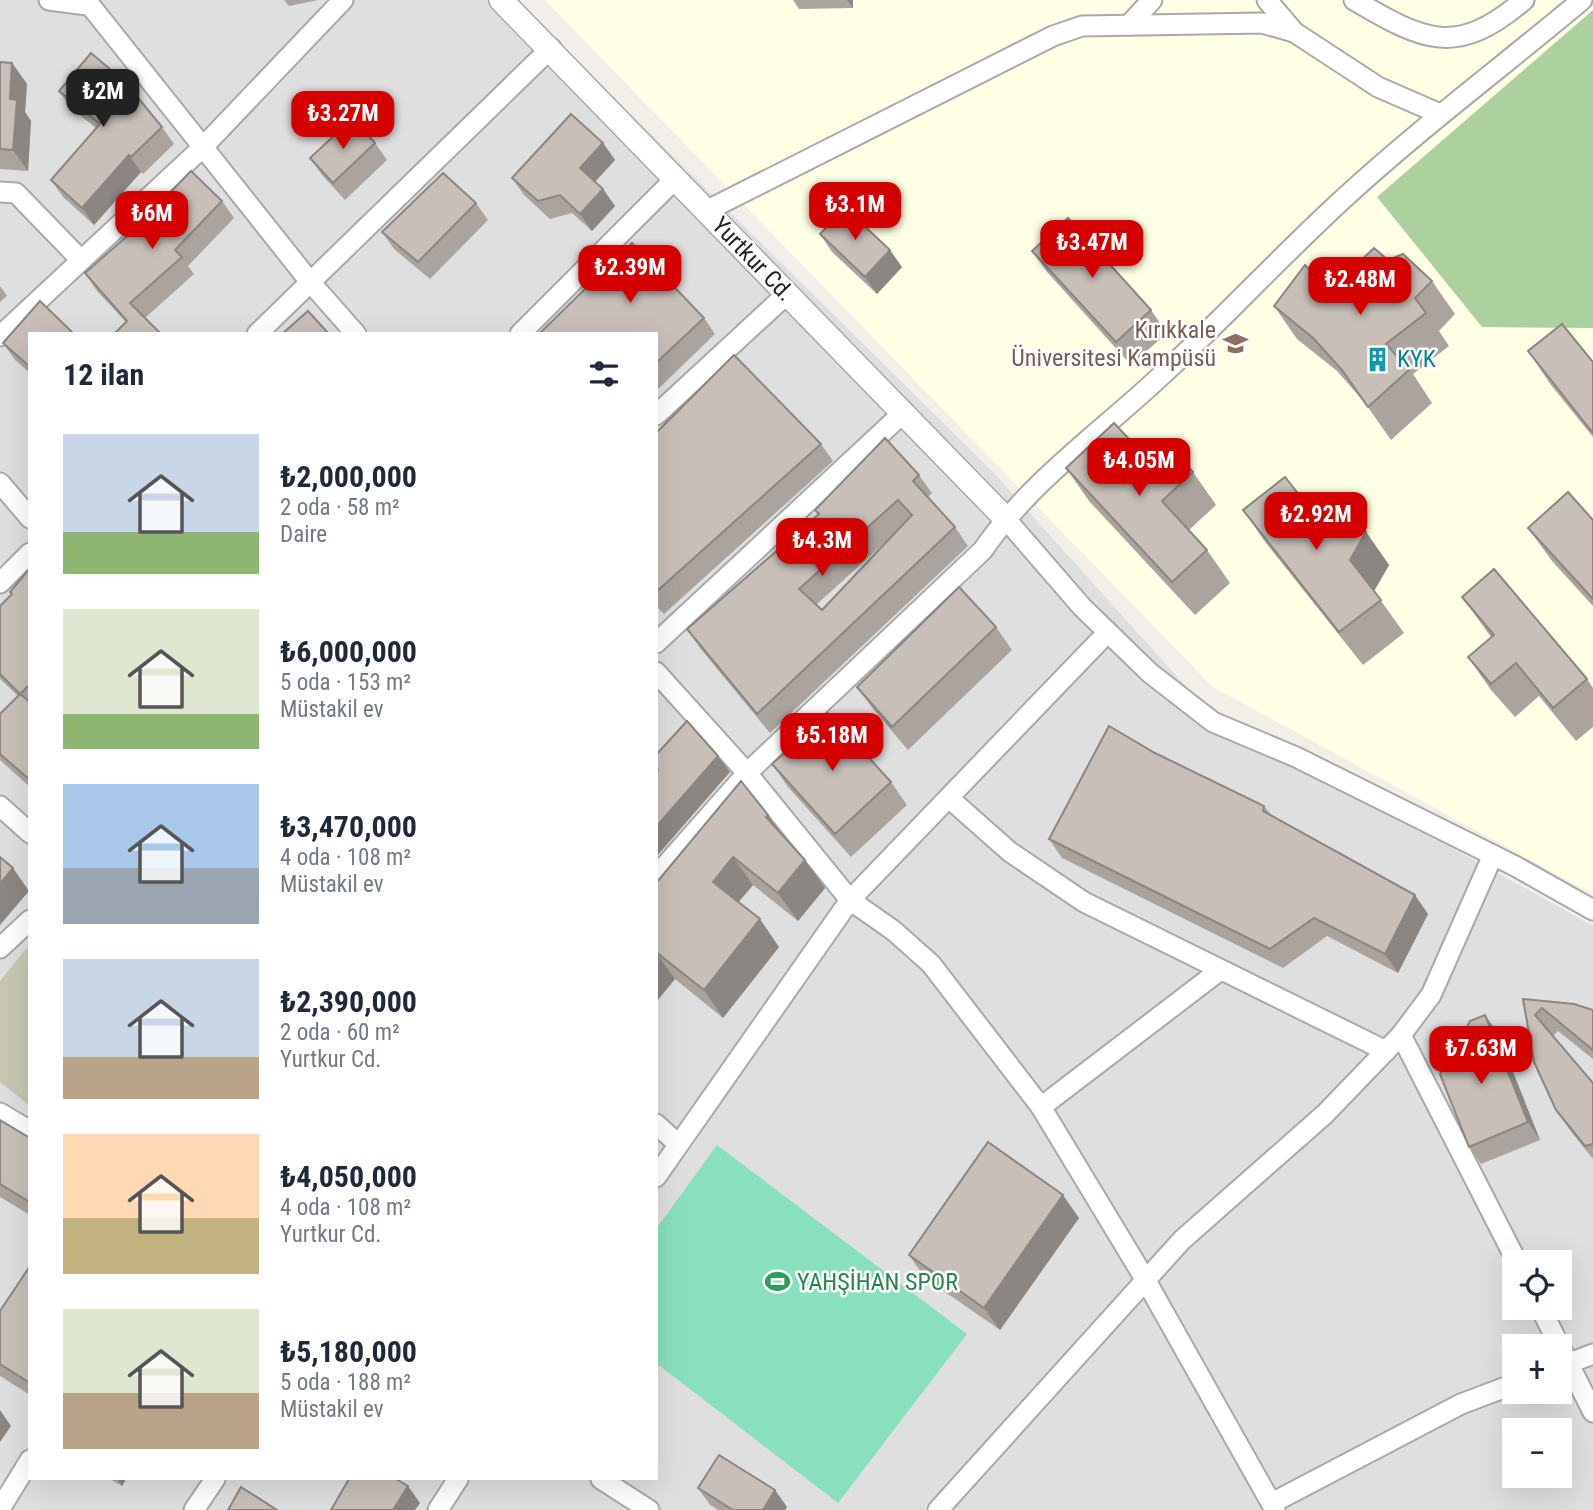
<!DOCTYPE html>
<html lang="tr">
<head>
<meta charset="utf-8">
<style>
	:root { --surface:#fff; --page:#f2f2f3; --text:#1f2937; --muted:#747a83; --accent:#d40000 }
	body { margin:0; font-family:"Roboto Condensed",sans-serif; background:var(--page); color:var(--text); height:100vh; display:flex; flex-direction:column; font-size:26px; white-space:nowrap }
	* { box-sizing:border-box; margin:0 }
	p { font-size:23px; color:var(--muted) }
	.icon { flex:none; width:38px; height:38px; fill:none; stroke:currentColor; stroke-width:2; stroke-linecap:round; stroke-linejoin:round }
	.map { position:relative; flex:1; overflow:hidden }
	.panel { position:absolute; left:28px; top:332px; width:630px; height:1148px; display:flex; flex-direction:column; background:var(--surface); border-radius:0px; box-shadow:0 7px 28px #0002 }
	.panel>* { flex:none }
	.buttons { position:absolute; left:1502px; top:1250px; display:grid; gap:14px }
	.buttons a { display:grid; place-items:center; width:70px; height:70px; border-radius:0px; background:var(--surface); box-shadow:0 7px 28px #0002; font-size:35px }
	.price { position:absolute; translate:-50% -60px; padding:0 16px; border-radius:14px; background:var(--accent); color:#fff; font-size:23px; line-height:46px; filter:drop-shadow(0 2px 4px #0008) }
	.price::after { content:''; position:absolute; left:50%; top:42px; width:21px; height:16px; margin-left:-10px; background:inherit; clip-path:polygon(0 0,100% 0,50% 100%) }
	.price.current { background:#222; color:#fff }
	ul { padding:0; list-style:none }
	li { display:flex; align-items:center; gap:21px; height:175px; padding:0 35px }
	li span { display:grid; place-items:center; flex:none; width:196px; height:140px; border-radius:0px; color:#555 }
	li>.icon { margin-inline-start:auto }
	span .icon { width:84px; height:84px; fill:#fffc; stroke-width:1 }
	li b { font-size:30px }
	h2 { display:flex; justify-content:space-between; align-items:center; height:84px; padding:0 35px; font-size:30px }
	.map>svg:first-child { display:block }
</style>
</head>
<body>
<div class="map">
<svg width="1593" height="1510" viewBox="0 0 1593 1510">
	<rect width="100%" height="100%" fill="#f2efe9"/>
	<path fill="#e0dfdf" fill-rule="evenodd" d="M0 0H515L993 472 1209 712 1593 926V1510H0ZM30 334H656V1479H30ZM1514 1262H1559V1307H1514ZM1514 1346H1559V1391H1514ZM1514 1430H1559V1475H1514Z"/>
	<path fill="#ffffe5" d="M545 0H1593V894L1213 687Z"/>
	<path fill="#c7c7b4" d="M30 944V1106L0 1082V981Z"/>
	<path fill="#add19e" d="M1593 10V328L1482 327 1377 197Z"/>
	<path fill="#88e0be" d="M717 1145 967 1334 838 1503 656 1363V1229Z"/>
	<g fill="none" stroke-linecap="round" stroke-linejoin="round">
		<defs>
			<g id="minor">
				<path d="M49 0 87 5"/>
				<path d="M86 0 311 283 356 334"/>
				<path d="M1267 0 1294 32"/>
				<path d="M1354 0C1424 41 1456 58 1524 0"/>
				<path d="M1129 25 1152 0"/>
				<path d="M0 192 16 193 81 260"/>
				<path d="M706 211 1053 36 1082 26 1262 23 1294 32 1378 87 1440 114"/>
				<path d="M257 334 551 48"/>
				<path d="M520 334 674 180"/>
				<path d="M0 336 202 148 343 0"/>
				<path d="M656 415 788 293"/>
				<path d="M0 483 30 518"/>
				<path d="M1005 518 1082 607 1150 673 1213 722 1296 757 1515 866 1593 910"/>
				<path d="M0 583 30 553"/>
				<path d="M656 643 904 412"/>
				<path d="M656 672 747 773 850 900 894 931 931 964 1041 1107 1145 1279 1275 1510"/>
				<path d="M949 798 1010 852 1084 902 1386 1051"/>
				<path d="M0 806 30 833"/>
				<path d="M656 876 747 773 983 550C1030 481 1104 430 1164 373 1225 317 1281 256 1342 200 1419 129 1502 67 1582 0"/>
				<path d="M0 948 30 920"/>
				<path d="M1401 1035 1517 1262"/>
				<path d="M1041 1107 1219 971"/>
				<path d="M0 1113 30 1131"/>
				<path d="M656 1124 678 1144"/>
				<path d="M656 1177 850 900 1108 632"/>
				<path d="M1540 1307 1593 1412"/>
				<path d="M1559 1367 1593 1354"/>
				<path d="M601 1479 649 1510"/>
				<path d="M1272 1503 1461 1404 1514 1384"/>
				<path d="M0 1509 30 1460"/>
				<path d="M194 1510 215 1479"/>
				<path d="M438 1510 458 1479"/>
				<path d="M938 1510 1182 1240 1325 1114 1401 1035 1431 995 1493 855"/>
			</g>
			<path id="tertiary" d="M501 0 1005 518"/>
		</defs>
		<use href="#minor" stroke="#a9a9a9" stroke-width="23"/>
		<use href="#tertiary" stroke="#a9a9a9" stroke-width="26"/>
		<use href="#minor" stroke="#fff" stroke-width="19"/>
		<use href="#tertiary" stroke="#fff" stroke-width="23"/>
	</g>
	<g fill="#aba49e" fill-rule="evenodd">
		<path d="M284 0H318L289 6Z"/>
		<path d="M793 0H853V8L799 9Z"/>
		<path d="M0 62 12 63 27 84 25 112 31 121 28 171 0 169Z"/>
		<path d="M59 91 162 127 174 144 143 174 141 172 94 225 63 197 51 180 96 128 71 108Z"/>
		<path d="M375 143 387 160 345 200 322 175 310 158Z"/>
		<path d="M603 143 615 160 595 182 603 189 615 206 592 231 572 213 550 219 524 195 512 178Z"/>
		<path d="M222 201 234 218 188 266 194 274 145 318 126 322 97 291 85 273Z"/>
		<path d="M476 203 488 220 430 279 394 249 382 232Z"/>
		<path d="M820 234 902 267 877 294 832 252Z"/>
		<path d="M1032 251 1151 310 1167 333 1131 365 1048 273Z"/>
		<path d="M1388 260 1432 281 1455 314 1439 331 1449 346 1413 374 1432 403 1391 440 1365 403 1337 371 1297 339 1274 306 1329 290Z"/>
		<path d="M0 286 7 296 0 302Z"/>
		<path d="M704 318 715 334 656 391V334Z"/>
		<path d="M30 334V373L15 360 3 343Z"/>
		<path d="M1528 351 1593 362V437L1551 385Z"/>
		<path d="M656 433 821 444 833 461 664 614 656 606Z"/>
		<path d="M1066 468 1193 472 1216 505 1189 530 1207 550 1230 583 1195 615 1089 501Z"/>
		<path d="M919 475 932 493 928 497 955 527 968 546 770 733 700 648 687 629 818 515 815 510ZM889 539 822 610 816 605Z"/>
		<path d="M1243 510 1325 527 1366 532 1389 565 1374 591 1404 633 1363 665 1266 543Z"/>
		<path d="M1593 520V606L1552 561 1528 528Z"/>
		<path d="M30 568V787L0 760V714L18 696 0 679V606L12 594Z"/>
		<path d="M1462 597 1587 679 1593 688V727L1576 741 1539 696 1515 717 1491 690 1468 657 1491 637Z"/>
		<path d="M996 627 1012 650 908 750 873 709 857 687Z"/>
		<path d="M1155 753 1264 806 1271 815 1428 914 1398 973 1327 936 1283 968 1062 858 1049 839Z"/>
		<path d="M772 764 891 782 907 805 851 857 788 787Z"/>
		<path d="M768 815 783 836 805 860 825 888 798 921 753 885 738 902 779 947 723 1018 675 979 656 1002V883Z"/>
		<path d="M1523 999 1593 1010V1059L1558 1031 1553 1036 1593 1083V1159L1572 1133 1556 1110Z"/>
		<path d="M1497 1032 1540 1140 1481 1164 1469 1147Z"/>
		<path d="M0 1120 30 1138V1215L0 1197Z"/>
		<path d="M1079 1218 1000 1330 925 1278 909 1255Z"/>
		<path d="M30 1266V1395L0 1376V1311Z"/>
		<path d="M110 1479H126L122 1486Z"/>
		<path d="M698 1488 787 1507 785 1510H718L710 1505Z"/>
	</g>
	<g fill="#8b8681">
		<path d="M847 0H853V8Z"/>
		<path d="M12 63 27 84 25 112 31 121 28 171 13 150 10 99Z"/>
		<path d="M603 143 615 160 592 185 580 168Z"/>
		<path d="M129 155 141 172 94 225 82 208Z"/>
		<path d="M603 189 615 206 592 231 580 214Z"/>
		<path d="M890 250 902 267 877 294 865 277Z"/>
		<path d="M1366 532 1389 565 1373 593 1350 560Z"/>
		<path d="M718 756 730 772 656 857V827Z"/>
		<path d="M768 815 788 843 766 817Z"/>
		<path d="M733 857 753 885 732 910 713 882Z"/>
		<path d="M805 860 825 888 798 921 778 893Z"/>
		<path d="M13 868 29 891 0 925V884Z"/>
		<path d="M1415 895 1428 914 1398 973 1385 954Z"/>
		<path d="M760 919 779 947 723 1018 704 990Z"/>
		<path d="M656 953 675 979 656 1002Z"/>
		<path d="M1485 1015 1497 1032 1540 1140 1528 1122Z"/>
		<path d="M1063 1195 1079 1218 1000 1330 984 1308Z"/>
		<path d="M0 1410 11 1426 0 1442Z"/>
		<path d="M117 1479H126L122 1486Z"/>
		<path d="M408 1486 420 1503 415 1510H393Z"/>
		<path d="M775 1490 787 1507 785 1510H763Z"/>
	</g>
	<g fill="#c7bfb8" stroke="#8b8681" stroke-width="2" fill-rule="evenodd">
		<path d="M91 53 125 82 162 127 131 157 129 155 82 208 51 180 100 124 59 91Z"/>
		<path d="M0 62 12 63 10 99 17 100 13 150 0 149Z"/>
		<path d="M571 114 603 143 580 168 603 189 580 214 560 195 538 201 512 178Z"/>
		<path d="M353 118 375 143 333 183 310 158Z"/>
		<path d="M191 171 222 201 175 250 182 257 130 303 161 334H114L127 321 85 273 158 209 156 207Z"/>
		<path d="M443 173 476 203 418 262 382 232Z"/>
		<path d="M845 208 890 250 865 277 820 234Z"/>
		<path d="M1068 218 1151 310 1116 342 1032 251Z"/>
		<path d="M632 243 704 318 656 363V334H539Z"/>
		<path d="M1374 248 1388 260 1403 254 1432 281 1415 298 1426 313 1386 344 1409 370 1368 407 1342 370 1313 338 1274 306 1305 265 1329 290Z"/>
		<path d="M40 301 74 334H30V367L3 343Z"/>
		<path d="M308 311 329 334H282Z"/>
		<path d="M1562 324 1593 362V433L1528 351Z"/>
		<path d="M734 355 821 444 656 592V433Z"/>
		<path d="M1114 423 1158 470 1176 453 1193 472 1162 501 1207 550 1172 582 1066 468Z"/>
		<path d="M885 438 919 475 913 481 955 527 757 714 687 629 819 514 815 510ZM898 500 912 515 822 610 799 589Z"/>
		<path d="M1285 477 1325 527 1348 509 1366 532 1350 560 1381 600 1339 632 1243 510Z"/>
		<path d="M1568 492 1593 520V599L1528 528Z"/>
		<path d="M30 568V684L20 694 0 674V606L12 594 10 592Z"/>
		<path d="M1494 569 1587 679 1553 708 1516 663 1491 684 1468 657 1494 635 1462 597Z"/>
		<path d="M959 587 996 627 892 727 857 687Z"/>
		<path d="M20 694 30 702V780L0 754V714Z"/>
		<path d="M828 713 891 782 835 834 772 764Z"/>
		<path d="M687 721 718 756 656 827V772L658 770 656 768V755Z"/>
		<path d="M1109 726 1155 753 1264 806 1263 811 1415 895 1385 954 1314 918 1270 949 1049 839Z"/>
		<path d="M741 781 768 815 766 817 805 860 778 893 733 857 713 882 760 919 704 990 656 952V883Z"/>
		<path d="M0 857 13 868 0 884Z"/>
		<path d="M1523 999 1574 1004 1593 1010V1050L1542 1008 1535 1015 1593 1083V1144L1585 1146 1556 1110 1534 1062Z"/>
		<path d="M1485 1015 1528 1122 1469 1147 1440 1074 1470 1021Z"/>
		<path d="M0 1120 30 1138V1202L0 1184Z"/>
		<path d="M988 1142 1063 1195 984 1308 909 1255Z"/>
		<path d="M30 1266V1383L0 1364V1311Z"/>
		<path d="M719 1455 775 1490 763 1510H733L698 1488Z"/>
		<path d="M349 1479H396L408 1486 393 1510H331Z"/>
		<path d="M241 1487 277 1510H228Z"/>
	</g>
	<defs>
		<symbol id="university-bare" viewBox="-9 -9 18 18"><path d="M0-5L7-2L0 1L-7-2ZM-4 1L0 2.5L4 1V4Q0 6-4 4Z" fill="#8d6e63" stroke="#fff" stroke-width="2.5" paint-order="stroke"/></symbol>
		<symbol id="building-bare" viewBox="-9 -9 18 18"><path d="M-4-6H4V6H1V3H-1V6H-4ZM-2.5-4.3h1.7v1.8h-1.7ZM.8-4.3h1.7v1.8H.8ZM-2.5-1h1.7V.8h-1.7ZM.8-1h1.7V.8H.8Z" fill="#0f9aa8" stroke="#fff" stroke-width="2.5" paint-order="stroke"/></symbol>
		<symbol id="stadium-bare" viewBox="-9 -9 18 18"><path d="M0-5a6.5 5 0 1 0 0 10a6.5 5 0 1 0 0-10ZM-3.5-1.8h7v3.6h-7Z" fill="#2e9e5b" stroke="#fff" stroke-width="2.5" paint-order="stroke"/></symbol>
	</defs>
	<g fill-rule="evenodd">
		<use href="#university-bare" x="1218" y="326" width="35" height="35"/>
		<use href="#building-bare" x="1360" y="342" width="35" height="35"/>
		<use href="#stadium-bare" x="760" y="1264" width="35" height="35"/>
	</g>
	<g text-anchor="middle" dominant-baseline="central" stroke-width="5" stroke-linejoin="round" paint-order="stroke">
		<g font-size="24" fill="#222" stroke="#fff">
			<text transform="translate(753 259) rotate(46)">Yurtkur Cd.</text>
		</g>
		<g font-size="24" fill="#785e54" stroke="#fff" text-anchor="end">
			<text x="1216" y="330">Kırıkkale<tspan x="1216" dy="28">Üniversitesi Kampüsü</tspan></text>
		</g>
		<g font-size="24" fill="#0d838f" stroke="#fff" text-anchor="start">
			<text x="1397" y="359">KYK</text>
		</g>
		<g font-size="24" fill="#27864d" stroke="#fff" text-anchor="start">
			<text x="797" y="1282">YAHŞİHAN SPOR</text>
		</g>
	</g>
</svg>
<div class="buttons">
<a><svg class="icon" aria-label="locate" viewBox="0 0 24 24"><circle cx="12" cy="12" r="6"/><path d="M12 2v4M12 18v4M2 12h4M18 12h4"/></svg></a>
<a>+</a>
<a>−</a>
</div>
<b class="price current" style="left:103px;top:129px">₺2M</b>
<b class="price" style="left:343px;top:151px">₺3.27M</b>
<b class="price" style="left:855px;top:242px">₺3.1M</b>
<b class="price" style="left:152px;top:251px">₺6M</b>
<b class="price" style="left:1092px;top:280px">₺3.47M</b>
<b class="price" style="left:630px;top:305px">₺2.39M</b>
<b class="price" style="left:1360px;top:317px">₺2.48M</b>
<b class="price" style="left:1139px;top:498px">₺4.05M</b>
<b class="price" style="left:1316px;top:552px">₺2.92M</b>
<b class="price" style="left:822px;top:578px">₺4.3M</b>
<b class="price" style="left:832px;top:773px">₺5.18M</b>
<b class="price" style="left:1481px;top:1086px">₺7.63M</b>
<section class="panel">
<h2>12 ilan<svg class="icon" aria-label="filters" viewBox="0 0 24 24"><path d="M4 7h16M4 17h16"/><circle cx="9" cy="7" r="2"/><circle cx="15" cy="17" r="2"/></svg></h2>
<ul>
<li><span style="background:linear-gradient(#c9d6e8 70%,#8fb573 0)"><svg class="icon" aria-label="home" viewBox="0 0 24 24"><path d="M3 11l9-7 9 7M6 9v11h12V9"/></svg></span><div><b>₺2,000,000</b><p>2 oda · 58 m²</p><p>Daire</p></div></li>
<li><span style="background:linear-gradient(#dfe7d0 75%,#8fb573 0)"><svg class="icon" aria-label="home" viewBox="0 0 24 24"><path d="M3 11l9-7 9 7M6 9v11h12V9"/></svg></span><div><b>₺6,000,000</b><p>5 oda · 153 m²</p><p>Müstakil ev</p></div></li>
<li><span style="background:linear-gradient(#a9c7e8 60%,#9aa5b1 0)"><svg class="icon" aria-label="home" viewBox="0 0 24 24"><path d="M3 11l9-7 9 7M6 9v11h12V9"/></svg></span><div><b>₺3,470,000</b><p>4 oda · 108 m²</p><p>Müstakil ev</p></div></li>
<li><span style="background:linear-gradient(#c9d6e8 70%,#b9a48a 0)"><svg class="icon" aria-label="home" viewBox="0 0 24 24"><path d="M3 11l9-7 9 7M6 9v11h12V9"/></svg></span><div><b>₺2,390,000</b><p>2 oda · 60 m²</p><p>Yurtkur Cd.</p></div></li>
<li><span style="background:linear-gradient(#ffd9b3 60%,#c2b280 0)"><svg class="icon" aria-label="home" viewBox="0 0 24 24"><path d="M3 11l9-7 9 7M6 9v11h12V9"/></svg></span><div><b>₺4,050,000</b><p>4 oda · 108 m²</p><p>Yurtkur Cd.</p></div></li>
<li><span style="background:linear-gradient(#dfe7d0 60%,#b9a48a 0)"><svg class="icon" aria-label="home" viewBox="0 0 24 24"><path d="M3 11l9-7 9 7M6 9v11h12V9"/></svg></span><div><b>₺5,180,000</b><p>5 oda · 188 m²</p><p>Müstakil ev</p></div></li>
</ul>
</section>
</div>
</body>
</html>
